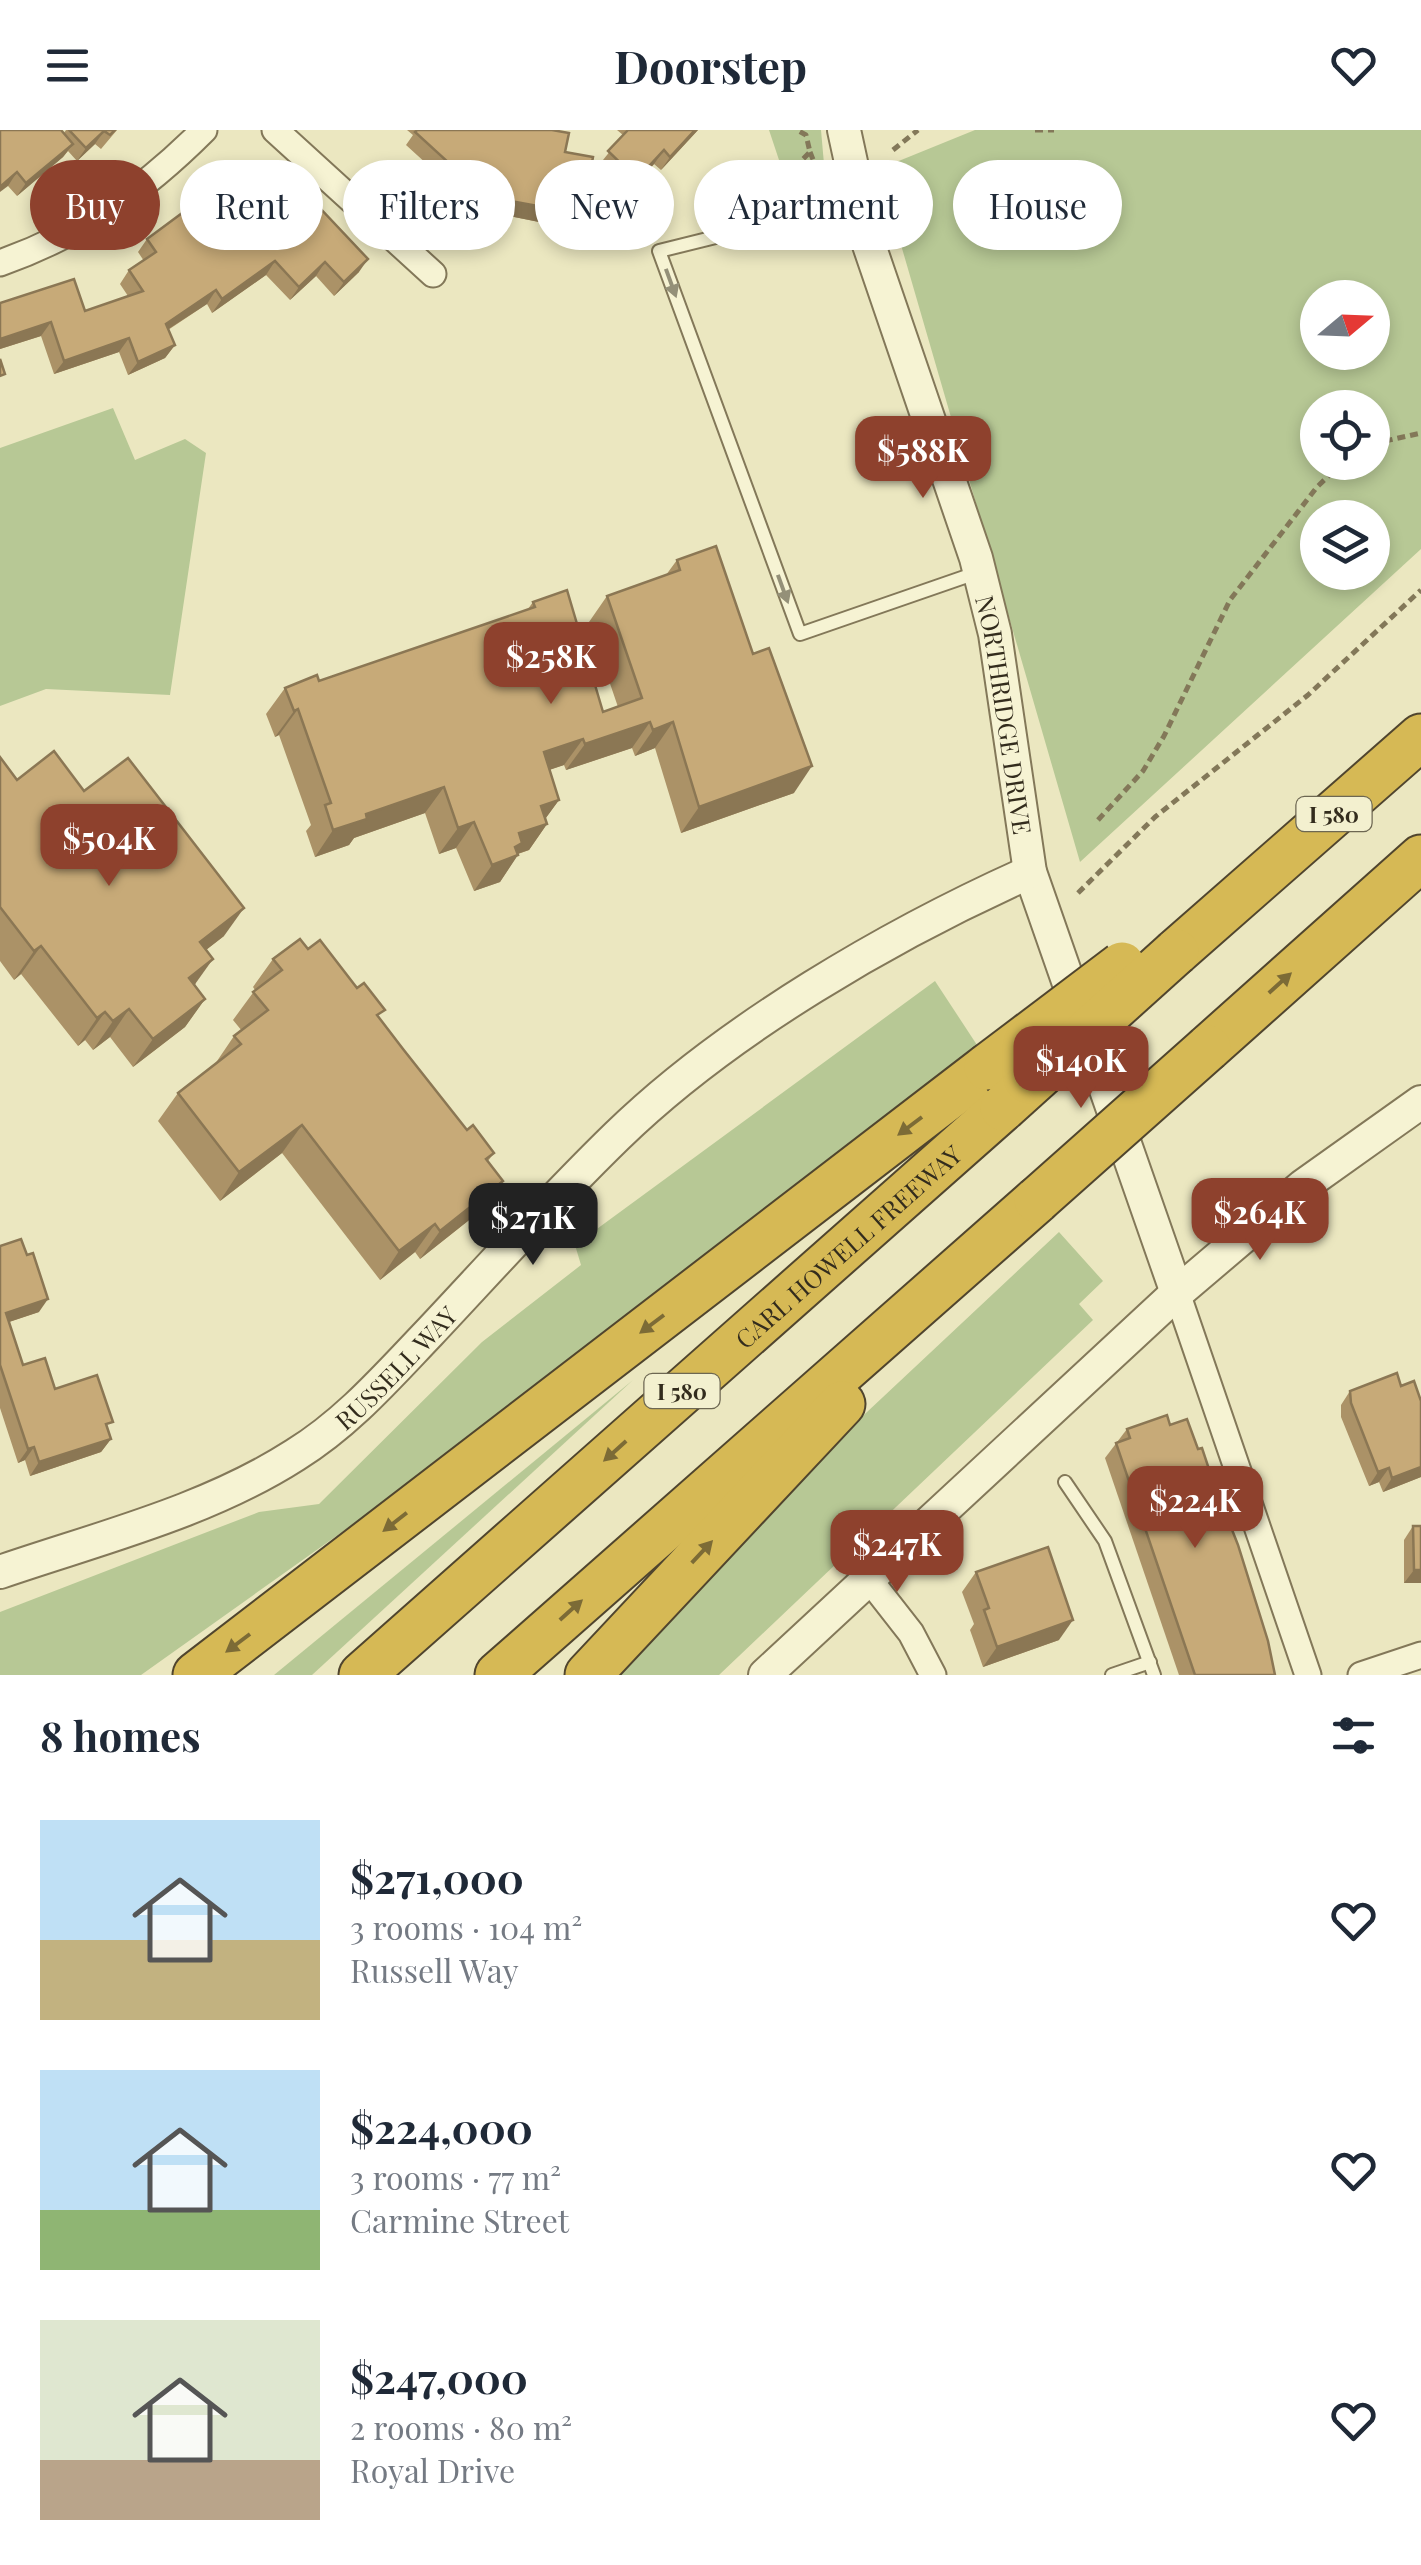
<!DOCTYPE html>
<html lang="en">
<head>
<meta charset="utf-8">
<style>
	:root { --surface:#fff; --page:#f6f6f7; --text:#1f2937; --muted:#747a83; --accent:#8e412d }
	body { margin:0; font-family:"Playfair Display",serif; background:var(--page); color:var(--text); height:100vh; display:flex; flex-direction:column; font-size:38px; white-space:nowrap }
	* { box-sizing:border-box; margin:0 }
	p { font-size:32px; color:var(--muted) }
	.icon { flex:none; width:55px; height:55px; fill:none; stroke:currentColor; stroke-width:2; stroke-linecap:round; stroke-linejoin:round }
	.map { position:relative; height:1545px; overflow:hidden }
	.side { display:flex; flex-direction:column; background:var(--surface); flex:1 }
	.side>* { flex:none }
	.hud { position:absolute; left:30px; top:30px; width:1362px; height:90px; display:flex; gap:20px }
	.needle { width:65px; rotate:71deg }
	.buttons { position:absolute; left:1300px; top:150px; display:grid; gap:20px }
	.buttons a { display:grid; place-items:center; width:90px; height:90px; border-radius:50%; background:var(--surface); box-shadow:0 5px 15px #0003; font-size:50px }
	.price { position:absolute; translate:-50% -85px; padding:0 22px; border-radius:20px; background:var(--accent); color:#fff; font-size:32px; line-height:65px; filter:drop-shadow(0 2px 5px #0008) }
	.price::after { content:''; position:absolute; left:50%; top:60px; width:30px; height:22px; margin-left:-15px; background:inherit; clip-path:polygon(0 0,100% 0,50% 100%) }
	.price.on { background:#222; color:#fff }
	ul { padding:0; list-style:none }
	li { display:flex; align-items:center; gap:30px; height:250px; padding:0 40px }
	li span { display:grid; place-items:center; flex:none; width:280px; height:200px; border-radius:0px; color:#555 }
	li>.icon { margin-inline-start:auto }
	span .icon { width:120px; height:120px; fill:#fffc; stroke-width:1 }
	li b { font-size:42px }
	h2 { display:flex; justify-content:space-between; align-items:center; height:120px; padding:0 40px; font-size:42px }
	.pill { padding:0 35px; border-radius:45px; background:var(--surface); box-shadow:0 5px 15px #0003; font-size:35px; line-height:90px }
	.pill.on { background:var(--accent); color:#fff }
	header { display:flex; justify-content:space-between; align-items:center; height:130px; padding:0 40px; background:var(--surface); font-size:45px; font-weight:700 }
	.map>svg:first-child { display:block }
</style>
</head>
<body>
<header><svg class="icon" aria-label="menu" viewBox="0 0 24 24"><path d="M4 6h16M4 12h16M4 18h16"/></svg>Doorstep<svg class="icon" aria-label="heart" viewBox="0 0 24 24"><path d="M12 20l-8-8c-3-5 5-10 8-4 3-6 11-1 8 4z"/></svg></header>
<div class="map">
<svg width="1421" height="1545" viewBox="0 0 1421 1545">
	<rect width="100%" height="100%" fill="#ebe7c0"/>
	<g fill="#b7c895" fill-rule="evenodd">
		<path d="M769 0H821L824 34 809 50 787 54Z"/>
		<path d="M975 0H1421V419L1080 732 879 39ZM1318 168H1372V222H1318ZM1318 278H1372V332H1318ZM1318 388H1372V442H1318Z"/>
		<path d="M113 278 135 330 185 309 206 323 170 565 46 559 0 576V318Z"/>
		<path d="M935 851 977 915 387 1370 141 1545H0V1482L259 1382 319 1374 482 1212 581 1135 575 1115Z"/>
		<path d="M1059 1102 1103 1151 1079 1174 1093 1190 719 1545H618L835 1312Z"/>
		<path d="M633 1250 312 1545H274Z"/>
	</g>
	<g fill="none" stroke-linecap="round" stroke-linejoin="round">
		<defs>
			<g id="service">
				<path d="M857 72 659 121 800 504 979 442"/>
				<path d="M1065 1352 1105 1411 1154 1545"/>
				<path d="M1112 1545 1150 1532"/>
			</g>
			<g id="minor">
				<path d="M275 0 433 144"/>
				<path d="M0 133C82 104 143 61 204 0"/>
				<path d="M1177 1163 1308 1545"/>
				<path d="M868 1448 911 1503 933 1545"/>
				<path d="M1361 1545 1421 1525"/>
			</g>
			<g id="tertiary">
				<path id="s1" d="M844 0 869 115 976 428 995 504 1030 742 1177 1163"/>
				<path id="s2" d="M0 1442C99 1408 206 1382 295 1325 347 1293 387 1247 429 1203 491 1137 552 1069 617 1006 727 899 891 804 1030 742"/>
				<path d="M765 1545 1177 1163 1303 1056 1421 972"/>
			</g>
			<g id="motorway">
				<path d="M1176 822 1421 607"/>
				<path d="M1208 918 1421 728"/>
				<path d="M196 1545 987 937"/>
				<path id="s3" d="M362 1545 1003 978"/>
				<path d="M498 1545 1037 1070"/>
				<path d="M588 1545 842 1274"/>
			</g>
		</defs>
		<use href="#service" stroke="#837859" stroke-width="16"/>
		<use href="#minor" stroke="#837859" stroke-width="29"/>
		<use href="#tertiary" stroke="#837859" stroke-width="36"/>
		<use href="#motorway" stroke="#50452e" stroke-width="49"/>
		<g stroke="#837859" stroke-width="5" stroke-dasharray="8 5" stroke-linecap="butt">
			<path d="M1035 0H1054"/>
			<path d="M893 20 918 0"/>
			<path d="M810 22 820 47"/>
			<path d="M767 66 810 22 806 5 797 0"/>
			<path d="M1372 314 1421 303"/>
			<path d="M1098 690 1143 641 1164 606 1230 470 1317 357 1343 332"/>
			<path d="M1078 763 1155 687 1308 565 1421 460"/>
		</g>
		<use href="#service" stroke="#f6f3d3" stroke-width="12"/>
		<use href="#minor" stroke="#f6f3d3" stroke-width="25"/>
		<use href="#tertiary" stroke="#f6f3d3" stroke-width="32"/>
		<use href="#motorway" stroke="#d6b955" stroke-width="45"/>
		<defs>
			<g id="motorway-bridge">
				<path d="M987 937 1122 835"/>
				<path d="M1003 978 1176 822"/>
				<path d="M1037 1070 1208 918"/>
			</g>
		</defs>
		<use href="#motorway-bridge" stroke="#50452e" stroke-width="49" stroke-linecap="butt"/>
		<use href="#motorway-bridge" stroke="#d6b955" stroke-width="45"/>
	</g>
	<g fill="#ab9267">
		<path d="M0 0 64 3 66 0H117L101 19 95 14 77 31 68 21 63 27 17 66 8 56Z"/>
		<path d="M407 0H552L565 22 577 77 555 73 544 93 479 80 434 58 440 46 406 15 413 5Z"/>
		<path d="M617 0H698L661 40 654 34 628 63 599 35 623 5Z"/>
		<path d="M241 53 309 85 359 142 334 166 316 146 290 170 266 145 212 183 207 174 168 200 175 215 165 228 128 245 119 222 54 244 41 206 0 219V173L85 181 128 166 120 154 129 140 144 131 138 122 147 109 219 61Z"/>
		<path d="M677 430 794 663 681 703 655 618 635 626 632 618 566 640 564 635 549 640 559 670 545 689 547 694 529 720 518 724 500 752 474 761 456 718 439 724 425 683 354 708 349 715 315 727 306 701 311 695 279 605 275 607 266 584 285 558 319 551 528 479 533 472 603 582 618 577 589 492 607 466 666 445Z"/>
		<path d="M0 627 17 650 84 661 224 806 206 820 195 855 205 869 185 897 133 937 110 907 93 920 85 910 78 916 21 844 14 850 0 831Z"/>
		<path d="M308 819 379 888 467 1000 494 1023 488 1031 483 1079 420 1129 415 1122 380 1150 282 1023 220 1071 158 991 178 963 215 934 234 906 242 901 233 890 255 860 253 857 273 829Z"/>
		<path d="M0 1116 39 1182 9 1192 23 1235 108 1300 111 1309 101 1322 30 1346 25 1330 18 1333 0 1278Z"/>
		<path d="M1401 1256 1421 1271V1347L1383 1362 1379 1352 1369 1356 1341 1287V1275L1350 1261Z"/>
		<path d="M1170 1295 1207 1347 1275 1545H1179L1105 1328 1127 1299Z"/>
		<path d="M1413 1396 1421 1453H1404V1410Z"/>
		<path d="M976 1442 1059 1510 983 1537 970 1500 974 1494 962 1462Z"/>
	</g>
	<g fill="#8b7754">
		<path d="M695 0H698L661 40 670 27Z"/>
		<path d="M104 1 95 14 77 31 86 18Z"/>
		<path d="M73 14 63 27 17 66 26 53Z"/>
		<path d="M664 20 654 34 628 63 637 49Z"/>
		<path d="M17 42 8 56 0 62V57Z"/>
		<path d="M558 58 586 64 577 77 548 72Z"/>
		<path d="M489 67 554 79 544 93 479 80Z"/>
		<path d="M368 129 359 142 334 166 344 152Z"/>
		<path d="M275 131 266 145 212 183 222 169Z"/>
		<path d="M325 132 316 146 290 170 299 157Z"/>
		<path d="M216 160 207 174 156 207 166 194Z"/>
		<path d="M51 192 41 206 0 219V209Z"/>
		<path d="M129 208 119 222 54 244 64 231Z"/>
		<path d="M175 215 165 228 128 245 138 232Z"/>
		<path d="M298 579 279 605 275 607 294 581Z"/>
		<path d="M650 592 632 618 566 640 585 614Z"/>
		<path d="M673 592 655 618 635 626 653 600Z"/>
		<path d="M583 609 564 635 525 648 544 622Z"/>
		<path d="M812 636 794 663 681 703 699 677Z"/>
		<path d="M444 657 425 683 354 708 349 715 315 727 333 700 366 684Z"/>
		<path d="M559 670 540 696 547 694 529 720 514 725H518L500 752 474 761 492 735 541 676Z"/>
		<path d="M474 692 456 718 439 724 458 698Z"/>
		<path d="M244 778 224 806 180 840 200 812Z"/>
		<path d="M41 816 21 844 14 850 34 821Z"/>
		<path d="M213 829 193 857 189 848Z"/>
		<path d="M205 869 185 897 133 937 153 909Z"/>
		<path d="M129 879 110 907 93 920 113 891Z"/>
		<path d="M105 882 85 910 78 916 97 888Z"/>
		<path d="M302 995 282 1023 220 1071 239 1042Z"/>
		<path d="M503 1051 483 1079 420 1129 440 1101Z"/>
		<path d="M435 1094 415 1122 380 1150 399 1121Z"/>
		<path d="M48 1169 39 1182 0 1195 6 1183Z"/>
		<path d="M111 1309 101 1322 30 1346 39 1332Z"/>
		<path d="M34 1317 25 1330 18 1333 28 1319Z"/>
		<path d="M1421 1337V1347L1383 1362 1392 1348Z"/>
		<path d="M1389 1338 1379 1352 1369 1356 1378 1342Z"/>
		<path d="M1414 1440H1421V1453H1404Z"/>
		<path d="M1073 1490 1059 1510 983 1537 997 1517Z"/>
	</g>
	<g fill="#c7aa78" stroke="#8b7754" stroke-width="2.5">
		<path d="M0 0H61L73 14 26 53 17 42 0 57Z"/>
		<path d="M69 0H115L110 5 104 1 86 18Z"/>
		<path d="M417 0H552L569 3 565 22 593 27 586 64 558 58 554 79 489 67 444 44 449 33 415 2Z"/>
		<path d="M628 0H695L670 27 664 20 637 49 608 21Z"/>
		<path d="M265 32 309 85 318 76 368 129 344 152 325 132 299 157 275 131 222 169 216 160 166 194 175 215 138 232 129 208 64 231 51 192 0 209V173L74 149 85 181 143 161 129 140 156 122 147 109 216 58 219 61 236 47 241 53Z"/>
		<path d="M0 229 5 244 0 246Z"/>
		<path d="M716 416 753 524 769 518 812 636 699 677 673 592 653 600 650 592 585 614 583 609 544 622 559 670 541 676 547 694 519 703 522 713 515 717 518 725 492 735 474 692 458 698 444 657 366 684 367 689 333 700 325 675 331 673 298 579 294 581 285 558 317 545 319 551 535 477 533 472 567 460 603 582 642 568 607 466 680 440 677 430Z"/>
		<path d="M54 621 84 661 128 628 244 778 200 812 213 829 189 848 205 869 153 909 129 879 113 891 105 882 97 888 41 816 34 821 0 777V627L17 650Z"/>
		<path d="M300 809 308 819 320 810 357 858 364 853 385 880 377 885 403 919 467 1000 473 995 494 1023 486 1029 503 1051 440 1101 435 1094 399 1121 302 995 239 1042 178 963 241 914 234 906 268 880 253 862 282 840 273 829Z"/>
		<path d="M21 1109 27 1125 33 1123 48 1169 6 1183 23 1235 45 1228 55 1259 97 1245 113 1292 106 1294 111 1309 39 1332 34 1317 28 1319 0 1235V1116Z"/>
		<path d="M1397 1243 1401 1256 1414 1251 1421 1271V1337L1392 1348 1389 1338 1378 1342 1351 1273 1350 1261Z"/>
		<path d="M1167 1285 1170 1295 1187 1289 1198 1319 1202 1318 1210 1342 1206 1344 1221 1389 1227 1387 1238 1415 1268 1511 1275 1545H1195L1116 1313 1130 1308 1127 1299Z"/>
		<path d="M1413 1396H1421V1440H1414Z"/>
		<path d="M1048 1417 1073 1490 997 1517 984 1480 989 1478 976 1442Z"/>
	</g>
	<defs><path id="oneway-solid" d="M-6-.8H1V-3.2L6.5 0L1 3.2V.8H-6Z" transform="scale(2.5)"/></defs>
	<g fill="#949078">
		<use href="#oneway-solid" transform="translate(671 153) rotate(70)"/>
		<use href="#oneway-solid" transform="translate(783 459) rotate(70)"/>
	</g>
	<g fill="#7c6b36">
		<use href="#oneway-solid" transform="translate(1280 853) rotate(-42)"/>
		<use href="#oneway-solid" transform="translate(910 996) rotate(143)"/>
		<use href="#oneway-solid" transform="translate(652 1194) rotate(143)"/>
		<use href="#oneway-solid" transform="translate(615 1321) rotate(138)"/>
		<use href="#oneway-solid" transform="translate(395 1392) rotate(142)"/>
		<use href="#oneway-solid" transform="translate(702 1422) rotate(-47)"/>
		<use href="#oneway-solid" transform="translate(571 1480) rotate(-42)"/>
		<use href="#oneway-solid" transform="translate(238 1513) rotate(143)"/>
	</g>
	<g text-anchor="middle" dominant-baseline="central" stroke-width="10" stroke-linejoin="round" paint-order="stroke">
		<g fill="#f3f0cf" stroke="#6d6752" stroke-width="2.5">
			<rect x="1296.5" y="667" width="75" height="34" rx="8"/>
			<rect x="644.5" y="1244" width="75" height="34" rx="8"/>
		</g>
		<g font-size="22" font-weight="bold" fill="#332c1d">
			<text x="1334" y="684">I 580</text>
			<text x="682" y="1261">I 580</text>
		</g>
		<g font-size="25" fill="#332c1d" stroke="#f3f0cf">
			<text stroke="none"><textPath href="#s1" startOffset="608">NORTHRIDGE DRIVE</textPath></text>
			<text stroke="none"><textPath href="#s3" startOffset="648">CARL HOWELL FREEWAY</textPath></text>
			<text stroke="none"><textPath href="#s2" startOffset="452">RUSSELL WAY</textPath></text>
		</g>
	</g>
</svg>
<div class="buttons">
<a><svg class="needle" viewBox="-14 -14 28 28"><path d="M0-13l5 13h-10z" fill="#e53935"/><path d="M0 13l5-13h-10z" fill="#747a83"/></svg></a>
<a><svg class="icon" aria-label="locate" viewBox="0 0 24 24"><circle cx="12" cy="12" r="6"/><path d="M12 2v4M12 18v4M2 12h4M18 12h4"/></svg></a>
<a><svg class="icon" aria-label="layers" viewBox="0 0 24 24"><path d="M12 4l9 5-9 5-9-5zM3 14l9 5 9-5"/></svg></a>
</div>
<b class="price" style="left:923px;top:371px">$588K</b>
<b class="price" style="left:551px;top:577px">$258K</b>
<b class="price" style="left:109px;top:759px">$504K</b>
<b class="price" style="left:1081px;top:981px">$140K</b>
<b class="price" style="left:1260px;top:1133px">$264K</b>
<b class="price on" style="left:533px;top:1138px">$271K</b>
<b class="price" style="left:1195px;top:1421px">$224K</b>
<b class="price" style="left:897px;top:1465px">$247K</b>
<div class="hud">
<a class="pill on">Buy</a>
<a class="pill">Rent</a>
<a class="pill">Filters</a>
<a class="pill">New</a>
<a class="pill">Apartment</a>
<a class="pill">House</a>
</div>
</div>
<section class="side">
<h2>8 homes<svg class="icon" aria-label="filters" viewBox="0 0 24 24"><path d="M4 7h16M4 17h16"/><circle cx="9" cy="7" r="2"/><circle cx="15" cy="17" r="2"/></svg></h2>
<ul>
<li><span style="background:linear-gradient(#bfe0f5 60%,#c2b280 0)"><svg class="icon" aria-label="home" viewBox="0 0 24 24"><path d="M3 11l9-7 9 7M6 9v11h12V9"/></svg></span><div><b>$271,000</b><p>3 rooms · 104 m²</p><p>Russell Way</p></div><svg class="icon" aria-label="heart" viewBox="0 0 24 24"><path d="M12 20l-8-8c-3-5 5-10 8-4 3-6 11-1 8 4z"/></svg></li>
<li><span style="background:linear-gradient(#bfe0f5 70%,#8fb573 0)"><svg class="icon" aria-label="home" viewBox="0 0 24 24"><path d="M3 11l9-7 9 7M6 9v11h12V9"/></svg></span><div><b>$224,000</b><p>3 rooms · 77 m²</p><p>Carmine Street</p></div><svg class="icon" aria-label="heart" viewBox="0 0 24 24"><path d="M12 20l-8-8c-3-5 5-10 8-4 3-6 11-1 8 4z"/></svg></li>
<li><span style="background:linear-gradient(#dfe7d0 70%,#b9a48a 0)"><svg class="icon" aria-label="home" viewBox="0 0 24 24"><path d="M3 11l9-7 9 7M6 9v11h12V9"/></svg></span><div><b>$247,000</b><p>2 rooms · 80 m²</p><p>Royal Drive</p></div><svg class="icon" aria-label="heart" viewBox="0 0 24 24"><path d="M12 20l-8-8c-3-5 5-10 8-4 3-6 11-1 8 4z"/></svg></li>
</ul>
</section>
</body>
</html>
